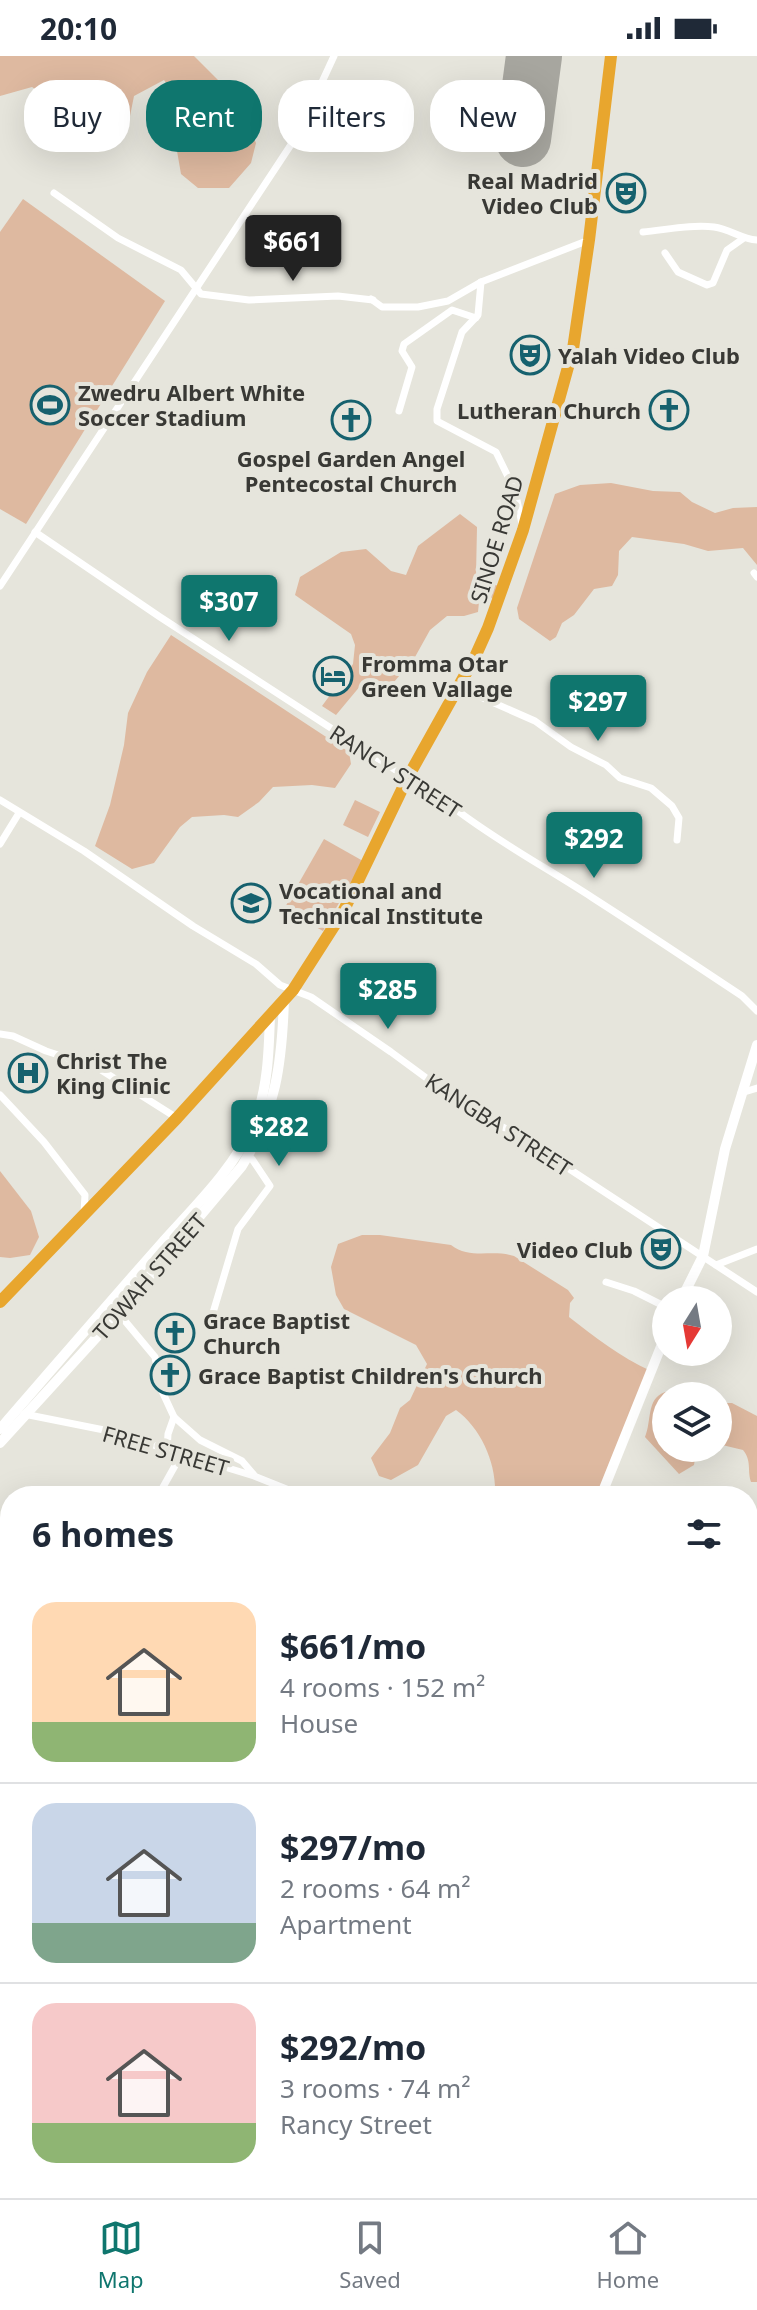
<!DOCTYPE html>
<html lang="en">
<head>
<meta charset="utf-8">
<style>
	:root { --surface:#fff; --page:#f2f2f3; --text:#1f2937; --muted:#747a83; --line:#e0e1e3; --accent:#0f766e }
	body { margin:0; font-family:"Noto Sans",sans-serif; background:var(--page); color:var(--text); height:100vh; display:flex; flex-direction:column; font-size:30px; white-space:nowrap }
	* { box-sizing:border-box; margin:0 }
	p { font-size:26px; color:var(--muted) }
	.icon { flex:none; width:44px; height:44px; fill:none; stroke:currentColor; stroke-width:2; stroke-linecap:round; stroke-linejoin:round }
	.map { position:relative; flex:1; overflow:hidden }
	.panel { position:absolute; left:0px; top:1430px; width:758px; height:712px; display:flex; flex-direction:column; background:var(--surface); border-radius:32px 32px 0 0; box-shadow:0 8px 32px #0002 }
	.panel>* { flex:none }
	.hud { position:absolute; left:24px; top:24px; width:710px; height:72px; display:flex; gap:16px }
	.needle { width:52px; rotate:191deg }
	.controls { position:absolute; left:652px; top:1230px; display:grid; gap:16px }
	.controls a { display:grid; place-items:center; width:80px; height:80px; border-radius:50%; background:var(--surface); box-shadow:0 8px 32px #0002; font-size:40px }
	.price { position:absolute; translate:-50% -68px; padding:0 18px; border-radius:8px; background:var(--accent); color:#fff; font-size:26px; line-height:52px; filter:drop-shadow(0 2px 4px #0008) }
	.price::after { content:''; position:absolute; left:50%; top:48px; width:24px; height:18px; margin-left:-12px; background:inherit; clip-path:polygon(0 0,100% 0,50% 100%) }
	.price.on { background:#222; color:#fff }
	ul { padding:0; list-style:none }
	li { display:flex; align-items:center; gap:24px; height:200px; padding:0 32px }
	li+li { border-top:2px solid var(--line) }
	li span { display:grid; place-items:center; flex:none; width:224px; height:160px; border-radius:24px; color:#555 }
	li>.icon { margin-inline-start:auto }
	span .icon { width:96px; height:96px; fill:#fffc; stroke-width:1 }
	li b { font-size:34px }
	h2 { display:flex; justify-content:space-between; align-items:center; height:96px; padding:0 32px; font-size:34px }
	.pill { padding:0 28px; border-radius:32px; background:var(--surface); box-shadow:0 8px 32px #0002; font-size:28px; line-height:72px }
	.pill.on { background:var(--accent); color:#fff }
	.status { display:flex; justify-content:space-between; align-items:center; height:56px; padding:0 40px; background:var(--surface); direction:ltr }
	.status svg { height:22px; fill:currentColor }
	.tab-bar { display:flex; justify-content:space-around; align-items:center; height:112px; border-top:2px solid var(--line); background:var(--surface); font-size:22px; color:var(--muted) }
	.tab-bar a { display:grid; justify-items:center; gap:4px }
	.tab-bar .on { color:var(--accent) }
	.map>svg:first-child { display:block }
</style>
</head>
<body>
<div class="status"><b>20:10</b><svg viewBox="0 0 49 12"><path d="M0 12V9h3v3zM5 12V6h3v6zM10 12V3h3v9zM15 12V0h3v12zM26 1h20v11H26zM47 4h2v5h-2z"/></svg></div>
<div class="map">
<svg width="757" height="2142" viewBox="0 0 757 2142">
	<rect width="100%" height="100%" fill="#e6e5dc"/>
	<g fill="#deb9a0">
		<path d="M0 0H194L233 39 256 87 251 107 229 132H198L181 118 177 95 179 44 164 24 134 40 127 75 115 83 80 70 60 49 32 31 0 40Z"/>
		<path d="M23 143 165 245 26 468 0 453V176Z"/>
		<path d="M611 427 653 435 680 436 692 446 715 457 733 452 757 451V509L743 492 708 495 684 488 632 481 619 495 618 519 612 530 594 533 574 559 562 567 556 581 550 585 519 563 517 552 555 438 580 429Z"/>
		<path d="M460 458 477 471 476 519 483 526 504 531 498 544 484 540 479 546 478 556 464 560H447L430 574 415 601 389 632 361 629 336 659 322 650 353 608 355 589 351 578 295 539 300 521 341 496 366 493 391 515 406 519 418 490Z"/>
		<path d="M171 579 349 696 351 708 335 732 312 729 273 731 259 746 238 761 224 759 192 761 180 771 154 807 132 813 95 790 110 749 124 689 128 657 147 616Z"/>
		<path d="M355 744 380 756 368 781 343 769Z"/>
		<path d="M324 783 363 805 323 875 284 853Z"/>
		<path d="M0 1115 31 1155 39 1181 30 1199 10 1202 0 1201Z"/>
		<path d="M362 1179H380L451 1189C470 1204 492 1193 514 1200L568 1234 574 1242 570 1247 569 1261C595 1281 620 1301 651 1315L599 1440H495C497 1409 482 1373 456 1354L446 1360 418 1409 391 1424 379 1420 371 1402 390 1377 400 1352 410 1344 427 1308 416 1289 344 1253 336 1239 331 1211 338 1188Z"/>
		<path d="M665 1336 673 1340H666V1392H701L696 1396 694 1409 679 1418 645 1381C652 1364 646 1343 665 1336Z"/>
		<path d="M718 1347H732L757 1360V1426H751C747 1414 752 1405 743 1394L718 1388Z"/>
		<path d="M214 2132H288L283 2142H212Z"/>
	</g>
	<g fill="none" stroke-linecap="round" stroke-linejoin="round">
		<path stroke="#a7a69f" stroke-width="56" d="M523 83 534 0"/>
		<g stroke="#fff" stroke-width="7">
			<path d="M54 137 118 182 181 214 201 238 249 244 338 240 373 244"/>
			<path d="M643 176C665 174 692 168 714 171 730 173 741 183 757 184"/>
			<path d="M665 197 678 216 707 229 713 227 727 194 744 182"/>
			<path d="M481 226 478 259 462 276 437 353V365L496 396 515 435 522 468"/>
			<path d="M371 243 382 251H418L448 245 481 226 589 184"/>
			<path d="M399 355 412 311 402 295 404 288 452 254 476 262"/>
			<path d="M35 476 160 561 454 752C498 786 547 812 593 842 643 874 692 907 742 940L757 955"/>
			<path d="M754 517 757 521"/>
			<path d="M0 530 298 78 334 0"/>
			<path d="M458 631 535 665 571 691 606 709 620 722 651 732 672 750 679 762 677 784"/>
			<path d="M0 744 84 795 193 870 256 908 280 929 311 941 391 996 463 1049 519 1080 757 1236"/>
			<path d="M0 788 19 757"/>
			<path d="M0 978 13 980 46 995 98 1012 177 1062"/>
			<path d="M741 1037 757 1032"/>
			<path d="M0 1039 44 1086 85 1139 84 1156"/>
			<path d="M716 1209 757 1193"/>
			<path d="M606 1226 634 1235 666 1251"/>
			<path d="M116 1260 125 1265 155 1301 161 1333 174 1361 200 1384 242 1405 254 1419"/>
			<path d="M212 1260 238 1173 270 1130 252 1103"/>
			<path d="M24 1358 104 1374 254 1420 304 1440"/>
			<path d="M167 1395 168 1378 174 1361"/>
			<path d="M158 1440 181 1399"/>
			<path d="M0 1511 10 1516"/>
			<path d="M748 1616 757 1619"/>
			<path d="M0 1711 10 1694"/>
			<path d="M748 1820 757 1824"/>
			<path d="M0 1848 10 1850"/>
			<path d="M748 2005 757 2010"/>
			<path d="M0 2031 10 2038"/>
			<path d="M0 2091H10"/>
		</g>
		<g stroke="#fff" stroke-width="10">
			<path d="M681 1244 703 1200 725 1093 757 989"/>
			<path d="M0 1373C54 1311 107 1249 161 1188 194 1151 234 1113 254 1067 268 1034 269 993 270 958"/>
			<path d="M0 1387 116 1260 242 1110C276 1054 282 1008 284 943"/>
			<path d="M601 1440 666 1278"/>
			<path d="M334 2142 336 2132"/>
		</g>
		<path stroke="#e8a62e" stroke-width="12" d="M0 1246 177 1062 293 934 343 856 408 721 475 601 488 572 523 474 573 293 589 184 611 0"/>
	</g>
	<defs>
		<symbol id="theatre-ring" viewBox="-11 -11 22 22"><circle r="9.5" fill="#e6e5dc" stroke="#16616e" stroke-width="1.5"/><path d="M-5-5.5Q0-4 5-5.5V0Q5 5 0 6Q-5 5-5 0ZM-3.3-2.5H-1v1.5H-3.3ZM1-2.5H3.3v1.5H1ZM-2.8 1Q0 5.5 2.8 1Z" fill="#16616e"/></symbol>
		<symbol id="stadium-ring" viewBox="-11 -11 22 22"><circle r="9.5" fill="#e6e5dc" stroke="#16616e" stroke-width="1.5"/><path d="M0-5a6.5 5 0 1 0 0 10a6.5 5 0 1 0 0-10ZM-3.5-1.8h7v3.6h-7Z" fill="#16616e"/></symbol>
		<symbol id="church-ring" viewBox="-11 -11 22 22"><circle r="9.5" fill="#e6e5dc" stroke="#16616e" stroke-width="1.5"/><path d="M-1.2-6h2.4v3.5h3.3v2.4h-3.3V6h-2.4V-.1h-3.3v-2.4h3.3Z" fill="#16616e"/></symbol>
		<symbol id="hotel-ring" viewBox="-11 -11 22 22"><circle r="9.5" fill="#e6e5dc" stroke="#16616e" stroke-width="1.5"/><path d="M-6-4.5h1.5V1H6V5H4.5V3h-9V5H-6ZM-4 0a1.8 1.8 0 1 1 3.6 0ZM.5 0V-2.5h3Q6-2.5 6 0Z" fill="#16616e"/></symbol>
		<symbol id="university-ring" viewBox="-11 -11 22 22"><circle r="9.5" fill="#e6e5dc" stroke="#16616e" stroke-width="1.5"/><path d="M0-5L7-2L0 1L-7-2ZM-4 1L0 2.5L4 1V4Q0 6-4 4Z" fill="#16616e"/></symbol>
		<symbol id="hospital-ring" viewBox="-11 -11 22 22"><circle r="9.5" fill="#e6e5dc" stroke="#16616e" stroke-width="1.5"/><path d="M-5-5h3v3.5h4V-5h3V5h-3V1.5h-4V5h-3Z" fill="#16616e"/></symbol>
	</defs>
	<g fill-rule="evenodd">
		<use href="#theatre-ring" x="604" y="115" width="44" height="44"/>
		<use href="#theatre-ring" x="508" y="277" width="44" height="44"/>
		<use href="#stadium-ring" x="28" y="327" width="44" height="44"/>
		<use href="#church-ring" x="647" y="332" width="44" height="44"/>
		<use href="#church-ring" x="329" y="342" width="44" height="44"/>
		<use href="#hotel-ring" x="311" y="598" width="44" height="44"/>
		<use href="#university-ring" x="229" y="825" width="44" height="44"/>
		<use href="#hospital-ring" x="6" y="995" width="44" height="44"/>
		<use href="#theatre-ring" x="639" y="1171" width="44" height="44"/>
		<use href="#church-ring" x="153" y="1255" width="44" height="44"/>
		<use href="#church-ring" x="148" y="1297" width="44" height="44"/>
	</g>
	<g text-anchor="middle" dominant-baseline="central" stroke-width="8" stroke-linejoin="round" paint-order="stroke">
		<g font-size="22" font-weight="bold" fill="#393935" stroke="#e6e5dc" text-anchor="start">
			<text x="598" y="124" text-anchor="end">Real Madrid<tspan x="598" dy="25">Video Club</tspan></text>
			<text x="558" y="299">Yalah Video Club</text>
			<text x="78" y="336">Zwedru Albert White<tspan x="78" dy="25">Soccer Stadium</tspan></text>
			<text x="641" y="354" text-anchor="end">Lutheran Church</text>
			<text x="351" y="402" text-anchor="middle">Gospel Garden Angel<tspan x="351" dy="25">Pentecostal Church</tspan></text>
			<text x="361" y="607">Fromma Otar<tspan x="361" dy="25">Green Vallage</tspan></text>
			<text x="279" y="834">Vocational and<tspan x="279" dy="25">Technical Institute</tspan></text>
			<text x="56" y="1004">Christ The<tspan x="56" dy="25">King Clinic</tspan></text>
			<text x="633" y="1193" text-anchor="end">Video Club</text>
			<text x="203" y="1264">Grace Baptist<tspan x="203" dy="25">Church</tspan></text>
			<text x="198" y="1319">Grace Baptist Children's Church</text>
		</g>
		<g font-size="22" fill="#393935" stroke="#e6e5dc">
			<text transform="translate(496 483) rotate(-73)">SINOE ROAD</text>
			<text transform="translate(396 715) rotate(33)">RANCY STREET</text>
			<text transform="translate(499 1068) rotate(33)">KANGBA STREET</text>
			<text transform="translate(149 1220) rotate(-49)">TOWAH STREET</text>
			<text transform="translate(166 1394) rotate(16)">FREE STREET</text>
		</g>
	</g>
</svg>
<div class="controls">
<a><svg class="needle" viewBox="-14 -14 28 28"><path d="M0-13l5 13h-10z" fill="#e53935"/><path d="M0 13l5-13h-10z" fill="#747a83"/></svg></a>
<a><svg class="icon" aria-label="layers" viewBox="0 0 24 24"><path d="M12 4l9 5-9 5-9-5zM3 14l9 5 9-5"/></svg></a>
</div>
<b class="price on" style="left:293px;top:227px">$661</b>
<b class="price" style="left:229px;top:587px">$307</b>
<b class="price" style="left:598px;top:687px">$297</b>
<b class="price" style="left:594px;top:824px">$292</b>
<b class="price" style="left:388px;top:975px">$285</b>
<b class="price" style="left:279px;top:1112px">$282</b>
<div class="hud">
<a class="pill">Buy</a>
<a class="pill on">Rent</a>
<a class="pill">Filters</a>
<a class="pill">New</a>
</div>
<section class="panel">
<h2>6 homes<svg class="icon" aria-label="filters" viewBox="0 0 24 24"><path d="M4 7h16M4 17h16"/><circle cx="9" cy="7" r="2"/><circle cx="15" cy="17" r="2"/></svg></h2>
<ul>
<li><span style="background:linear-gradient(#ffd9b3 75%,#8fb573 0)"><svg class="icon" aria-label="home" viewBox="0 0 24 24"><path d="M3 11l9-7 9 7M6 9v11h12V9"/></svg></span><div><b>$661/mo</b><p>4 rooms · 152 m²</p><p>House</p></div></li>
<li><span style="background:linear-gradient(#c9d6e8 75%,#7fa58c 0)"><svg class="icon" aria-label="home" viewBox="0 0 24 24"><path d="M3 11l9-7 9 7M6 9v11h12V9"/></svg></span><div><b>$297/mo</b><p>2 rooms · 64 m²</p><p>Apartment</p></div></li>
<li><span style="background:linear-gradient(#f6c9c9 75%,#8fb573 0)"><svg class="icon" aria-label="home" viewBox="0 0 24 24"><path d="M3 11l9-7 9 7M6 9v11h12V9"/></svg></span><div><b>$292/mo</b><p>3 rooms · 74 m²</p><p>Rancy Street</p></div></li>
</ul>
</section>
</div>
<nav class="tab-bar">
<a class="on"><svg class="icon" aria-label="map" viewBox="0 0 24 24"><path d="M3 6l6-2 6 2 6-2v14l-6 2-6-2-6 2zM9 4v14M15 6v14"/></svg>Map</a>
<a><svg class="icon" aria-label="saved" viewBox="0 0 24 24"><path d="M7 4h10v16l-5-4-5 4z"/></svg>Saved</a>
<a><svg class="icon" aria-label="home" viewBox="0 0 24 24"><path d="M3 11l9-7 9 7M6 9v11h12V9"/></svg>Home</a>
</nav>
</body>
</html>
